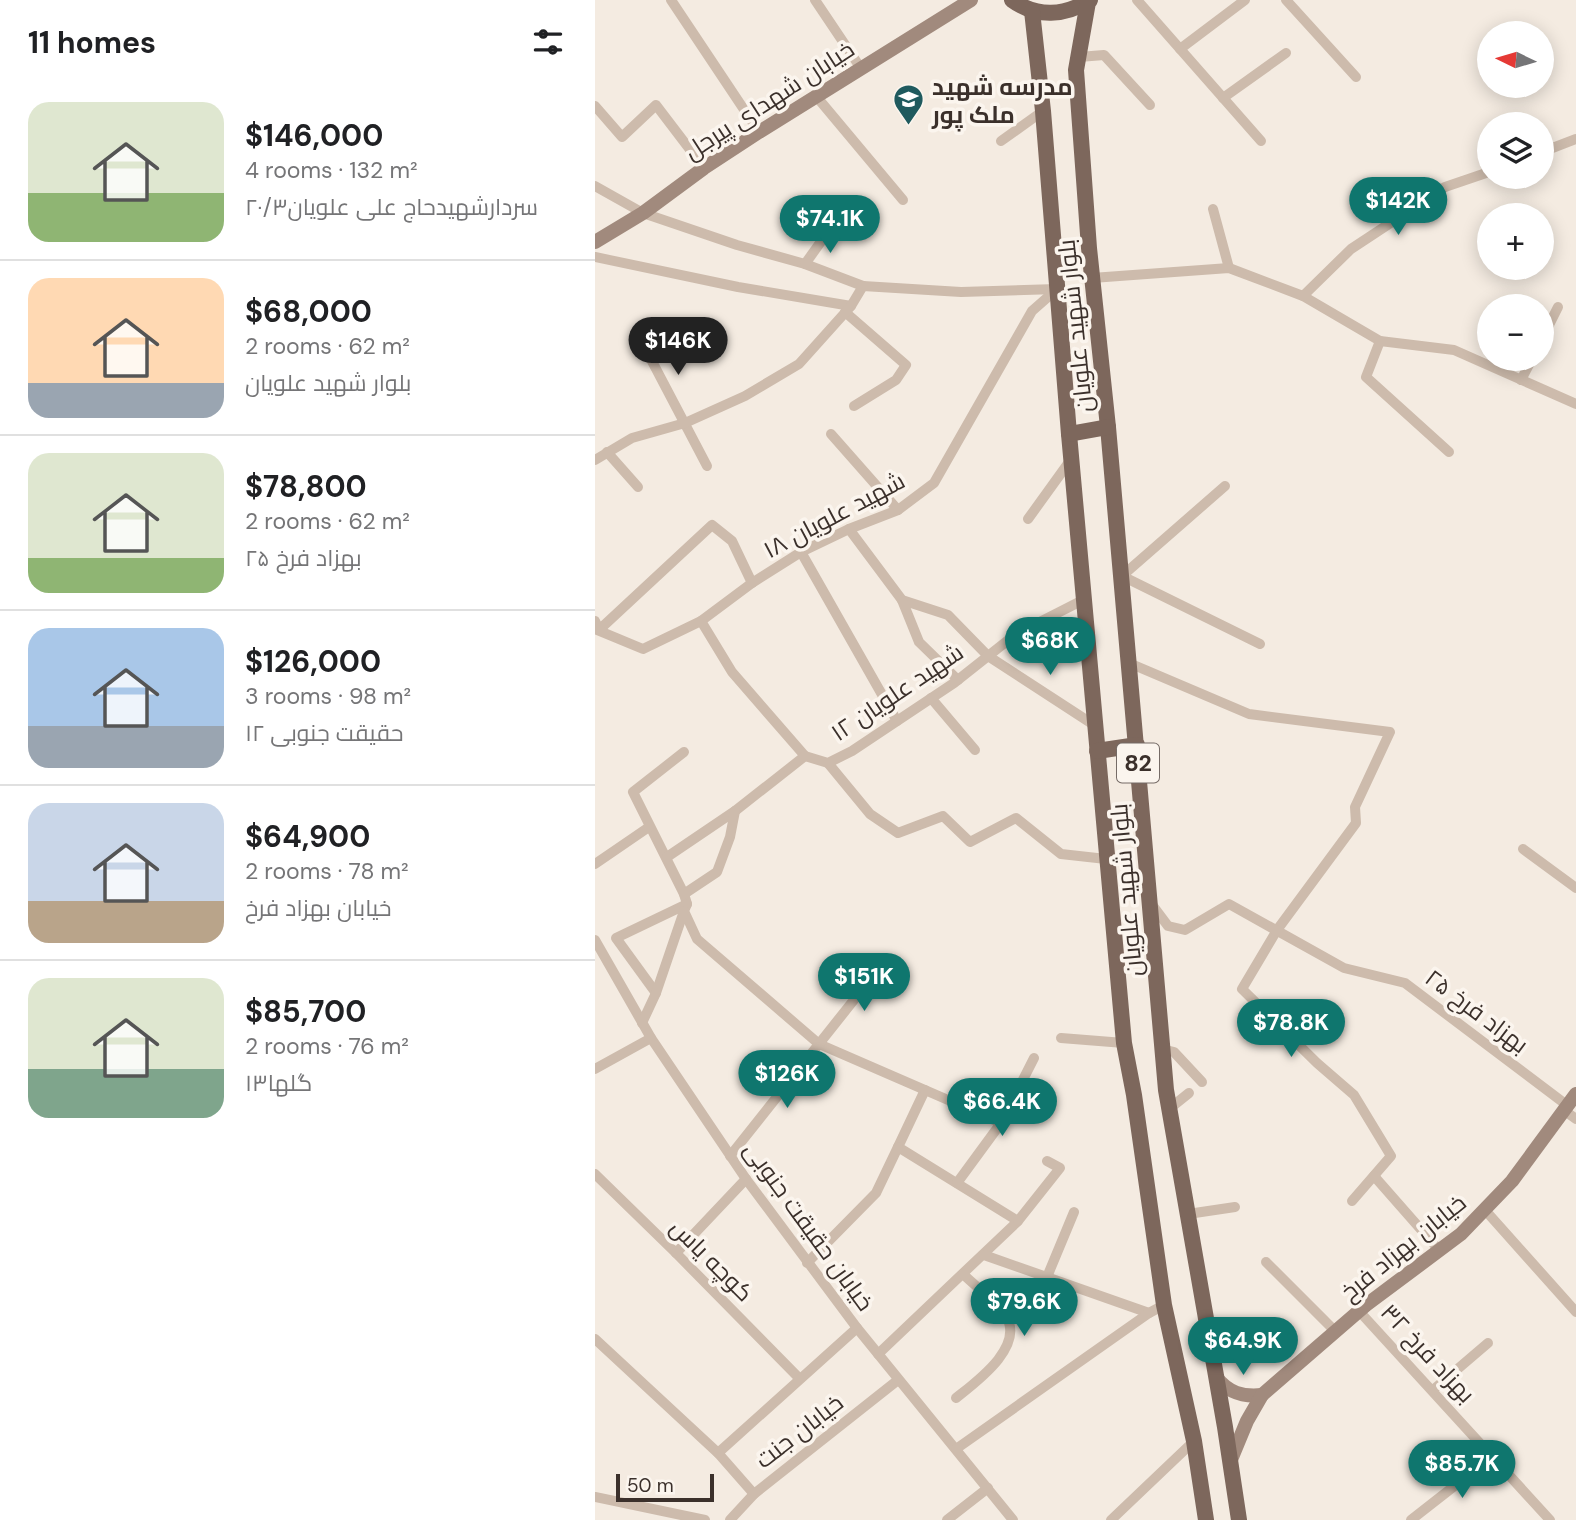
<!DOCTYPE html>
<html lang="en">
<head>
<meta charset="utf-8">
<style>
	:root { --surface:#fff; --page:#f2f2f2; --text:#202124; --muted:#757577; --line:#e0e0e0; --accent:#0f766e }
	body { margin:0; font-family:"DM Sans",Cairo,sans-serif; background:var(--page); color:var(--text); height:100vh; display:flex; flex-direction:column; font-size:26px; white-space:nowrap }
	* { box-sizing:border-box; margin:0 }
	p { font-size:23px; color:var(--muted) }
	.icon { flex:none; width:38px; height:38px; fill:none; stroke:currentColor; stroke-width:2; stroke-linecap:round; stroke-linejoin:round }
	.map { position:relative; flex:1; overflow:hidden }
	.panel { display:flex; flex-direction:column; background:var(--surface); width:595px }
	.panel>* { flex:none }
	.needle { width:46px; rotate:275deg }
	.controls { position:absolute; left:882px; top:21px; display:grid; gap:14px }
	.controls a { display:grid; place-items:center; width:77px; height:77px; border-radius:50%; background:var(--surface); box-shadow:0 4px 18px #0003; font-size:35px }
	.scale { position:absolute; left:21px; bottom:18px; width:98px; box-sizing:border-box; padding-left:7px; border:4px solid #3b302b; border-top:0; font-size:19px; line-height:24px; white-space:nowrap; color:#3b302b; -webkit-text-stroke:5px #fbf5ee; paint-order:stroke }
	.price { position:absolute; translate:-50% -60px; padding:0 16px; border-radius:24px; background:var(--accent); color:#fff; font-size:23px; line-height:46px; filter:drop-shadow(0 2px 4px #0008) }
	.price::after { content:''; position:absolute; left:50%; top:42px; width:21px; height:16px; margin-left:-10px; background:inherit; clip-path:polygon(0 0,100% 0,50% 100%) }
	.price.selected { background:#222; color:#fff }
	ul { padding:0; list-style:none }
	li { display:flex; align-items:center; gap:21px; height:175px; padding:0 28px }
	li+li { border-top:2px solid var(--line) }
	li span { display:grid; place-items:center; flex:none; width:196px; height:140px; border-radius:21px; color:#555 }
	li>.icon { margin-inline-start:auto }
	span .icon { width:84px; height:84px; fill:#fffc; stroke-width:1 }
	li b { font-size:30px }
	h2 { display:flex; justify-content:space-between; align-items:center; height:84px; padding:0 28px; font-size:30px }
	main { display:flex; flex:1; min-height:0 }
	.map>svg:first-child { display:block }
</style>
</head>
<body>
<main>
<section class="panel">
<h2>11 homes<svg class="icon" aria-label="filters" viewBox="0 0 24 24"><path d="M4 7h16M4 17h16"/><circle cx="9" cy="7" r="2"/><circle cx="15" cy="17" r="2"/></svg></h2>
<ul>
<li><span style="background:linear-gradient(#dfe7d0 65%,#8fb573 0)"><svg class="icon" aria-label="home" viewBox="0 0 24 24"><path d="M3 11l9-7 9 7M6 9v11h12V9"/></svg></span><div><b>$146,000</b><p>4 rooms · 132 m²</p><p>سردارشهیدحاج علی علویان۲۰/۳</p></div></li>
<li><span style="background:linear-gradient(#ffd9b3 75%,#9aa5b1 0)"><svg class="icon" aria-label="home" viewBox="0 0 24 24"><path d="M3 11l9-7 9 7M6 9v11h12V9"/></svg></span><div><b>$68,000</b><p>2 rooms · 62 m²</p><p>بلوار شهید علویان</p></div></li>
<li><span style="background:linear-gradient(#dfe7d0 75%,#8fb573 0)"><svg class="icon" aria-label="home" viewBox="0 0 24 24"><path d="M3 11l9-7 9 7M6 9v11h12V9"/></svg></span><div><b>$78,800</b><p>2 rooms · 62 m²</p><p>بهزاد فرخ ۲۵</p></div></li>
<li><span style="background:linear-gradient(#a9c7e8 70%,#9aa5b1 0)"><svg class="icon" aria-label="home" viewBox="0 0 24 24"><path d="M3 11l9-7 9 7M6 9v11h12V9"/></svg></span><div><b>$126,000</b><p>3 rooms · 98 m²</p><p>حقیقت جنوبی ۱۲</p></div></li>
<li><span style="background:linear-gradient(#c9d6e8 70%,#b9a48a 0)"><svg class="icon" aria-label="home" viewBox="0 0 24 24"><path d="M3 11l9-7 9 7M6 9v11h12V9"/></svg></span><div><b>$64,900</b><p>2 rooms · 78 m²</p><p>خیابان بهزاد فرخ</p></div></li>
<li><span style="background:linear-gradient(#dfe7d0 65%,#7fa58c 0)"><svg class="icon" aria-label="home" viewBox="0 0 24 24"><path d="M3 11l9-7 9 7M6 9v11h12V9"/></svg></span><div><b>$85,700</b><p>2 rooms · 76 m²</p><p>گلها۱۳</p></div></li>
</ul>
</section>
<div class="map">
<svg width="981" height="1520" viewBox="0 0 981 1520">
	<rect width="100%" height="100%" fill="#f4ebe1"/>
	<g fill="none" stroke-linecap="round" stroke-linejoin="round">
		<g stroke="#cdbbac" stroke-width="10">
			<path d="M76 0 164 132"/>
			<path d="M220 0 265 67"/>
			<path d="M542 0 666 141"/>
			<path d="M691 0 761 77"/>
			<path d="M585 49 650 0"/>
			<path d="M484 57 509 55 555 105"/>
			<path d="M221 96 308 200"/>
			<path d="M628 98 691 53"/>
			<path d="M0 106 27 137 61 105 109 168"/>
			<path d="M406 141 448 111"/>
			<path d="M947 152 981 139"/>
			<path d="M0 186 48 213 142 245 210 264 268 286"/>
			<path d="M618 209 634 268"/>
			<path d="M0 257 143 287 256 306"/>
			<path d="M210 264 235 229"/>
			<path d="M497 278 634 268 708 296 785 341 859 350 981 404"/>
			<path d="M708 296 756 249 850 187 894 172"/>
			<path d="M250 312 311 365 301 380 259 406"/>
			<path d="M947 339 963 307"/>
			<path d="M785 341 771 377 854 452"/>
			<path d="M49 346 112 466"/>
			<path d="M926 380 937 359"/>
			<path d="M236 434 303 510"/>
			<path d="M12 452 43 487"/>
			<path d="M0 460 37 438 90 423 150 396 204 364 256 306 268 286 366 292 462 289"/>
			<path d="M630 486 527 576 665 644"/>
			<path d="M433 519 477 458"/>
			<path d="M254 529 307 600 353 615 393 656 499 725"/>
			<path d="M206 552 302 721"/>
			<path d="M307 600 324 642 363 680"/>
			<path d="M0 621 4 630 117 525 137 541 157 583"/>
			<path d="M106 621 157 583 206 552 254 529 303 510 339 483 437 311 462 289"/>
			<path d="M0 629 48 649 106 621 137 672 210 756"/>
			<path d="M534 663 654 714 795 732 760 807 761 823 682 930 647 989 722 1063 759 1095 796 1156 757 1201"/>
			<path d="M336 698 380 750"/>
			<path d="M89 752 38 792 89 894 92 904 89 911 102 939 224 1044 330 1090 303 1147 423 1221 283 1354"/>
			<path d="M233 763 275 814 303 833 348 816 375 842 421 818 466 854 511 859"/>
			<path d="M928 849 981 888"/>
			<path d="M72 857 140 811 210 756 233 763 257 751 359 683 421 634 490 599"/>
			<path d="M0 864 54 827"/>
			<path d="M89 894 122 872 135 837 140 811"/>
			<path d="M555 902 573 926 590 930 634 904 749 968 810 983 973 1106"/>
			<path d="M0 940 56 1038 151 1179 262 1328 418 1520"/>
			<path d="M61 993 21 938 92 904"/>
			<path d="M47 1023 61 993 89 911"/>
			<path d="M466 1038 529 1043"/>
			<path d="M567 1049 579 1052 607 1082"/>
			<path d="M0 1069 56 1038"/>
			<path d="M330 1090 406 1123 439 1058"/>
			<path d="M574 1109 594 1093"/>
			<path d="M970 1111 981 1119"/>
			<path d="M135 1156 266 991 284 961"/>
			<path d="M0 1174 81 1253 204 1378"/>
			<path d="M779 1176 844 1250"/>
			<path d="M362 1183 406 1123"/>
			<path d="M890 1210 981 1312"/>
			<path d="M593 1214 640 1207"/>
			<path d="M423 1221 465 1168 452 1161"/>
			<path d="M81 1253 151 1179"/>
			<path d="M389 1255 554 1313"/>
			<path d="M671 1262 740 1331"/>
			<path d="M212 1263 281 1193 303 1147"/>
			<path d="M452 1277 479 1212"/>
			<path d="M764 1311 955 1520"/>
			<path d="M0 1339 123 1453 159 1494"/>
			<path d="M838 1390 893 1343"/>
			<path d="M361 1398C381 1382 430 1347 411 1316 402 1302 380 1286 368 1274"/>
			<path d="M361 1449 554 1313 569 1305"/>
			<path d="M123 1453 262 1328"/>
			<path d="M0 1497 110 1520"/>
			<path d="M135 1520 159 1494 303 1380"/>
			<path d="M352 1520 393 1488"/>
			<path d="M516 1520 599 1441"/>
			<path d="M816 1520 899 1455"/>
		</g>
		<g stroke="#a18a7d" stroke-width="14">
			<path d="M0 242 48 213 109 168 164 132 376 0"/>
			<path d="M621 1377C633 1393 648 1397 667 1395"/>
			<path d="M635 1462 652 1421 667 1395 771 1305 866 1234 917 1181 981 1094"/>
		</g>
		<g stroke="#7d675c" stroke-width="16">
			<path d="M417 0C442 18 470 16 495 0"/>
			<path d="M493 2 481 70 494 248 513 427 571 1090 630 1427 644 1520"/>
			<path d="M437 11 448 111 474 434 529 1043 539 1095 569 1305 599 1441 611 1520"/>
			<path d="M474 434 513 427"/>
			<path d="M502 751 542 745"/>
		</g>
	</g>
	<defs>
		<symbol id="school-pin" viewBox="-11 -11 22 30"><path d="M0 17L-7.5 6A9.5 9.5 0 1 1 7.5 6Z" fill="#1f5a5e" stroke="#fbf5ee"/><path d="M0-5L7-2L0 1L-7-2ZM-4 1L0 2.5L4 1V4Q0 6-4 4Z" fill="#fff"/></symbol>
	</defs>
	<g fill-rule="evenodd">
		<use href="#school-pin" x="296" y="82" width="35" height="47"/>
	</g>
	<g text-anchor="middle" dominant-baseline="central" stroke-width="7" stroke-linejoin="round" paint-order="stroke">
		<rect fill="#fbf5ee" stroke="#756b66" stroke-width="2" x="522" y="743.5" width="42" height="39" rx="5"/>
		<g font-size="23" font-weight="bold" fill="#3b302b">
			<text x="543" y="763">82</text>
		</g>
		<g font-size="24" font-weight="bold" fill="#3b302b" stroke="#fbf5ee" text-anchor="start">
			<text x="337" y="86">مدرسه شهید<tspan x="337" dy="28">ملک پور</tspan></text>
		</g>
		<g font-size="24" fill="#3b302b" stroke="#fbf5ee">
			<text transform="translate(174 100) rotate(-33)">خیابان شهدای پیرجل</text>
			<text transform="translate(480 326) rotate(-96)">بلوار شهید علویان</text>
			<text transform="translate(239 515) rotate(-28)">شهید علویان ۱۸</text>
			<text transform="translate(302 692) rotate(-34)">شهید علویان ۱۲</text>
			<text transform="translate(531 890) rotate(-95)">بلوار شهید علویان</text>
			<text transform="translate(882 1011) rotate(37)">بهزاد فرخ ۲۵</text>
			<text transform="translate(214 1226) rotate(54)">خیابان حقیقت جنوبی</text>
			<text transform="translate(808 1247) rotate(-39)">خیابان بهزاد فرخ</text>
			<text transform="translate(117 1260) rotate(45)">کوچه یاس</text>
			<text transform="translate(833 1353) rotate(47)">بهزاد فرخ ۳۲</text>
			<text transform="translate(204 1431) rotate(-38)">خیابان جنت</text>
		</g>
	</g>
</svg>
<div class="controls">
<a><svg class="needle" viewBox="-14 -14 28 28"><path d="M0-13l5 13h-10z" fill="#e53935"/><path d="M0 13l5-13h-10z" fill="#757577"/></svg></a>
<a><svg class="icon" aria-label="layers" viewBox="0 0 24 24"><path d="M12 4l9 5-9 5-9-5zM3 14l9 5 9-5"/></svg></a>
<a>+</a>
<a>−</a>
</div>
<div class="scale">50 m</div>
<b class="price" style="left:803px;top:237px">$142K</b>
<b class="price" style="left:235px;top:255px">$74.1K</b>
<b class="price selected" style="left:83px;top:377px">$146K</b>
<b class="price" style="left:455px;top:677px">$68K</b>
<b class="price" style="left:269px;top:1013px">$151K</b>
<b class="price" style="left:696px;top:1059px">$78.8K</b>
<b class="price" style="left:192px;top:1110px">$126K</b>
<b class="price" style="left:407px;top:1138px">$66.4K</b>
<b class="price" style="left:429px;top:1338px">$79.6K</b>
<b class="price" style="left:648px;top:1377px">$64.9K</b>
<b class="price" style="left:867px;top:1500px">$85.7K</b>
</div>
</main>
</body>
</html>
